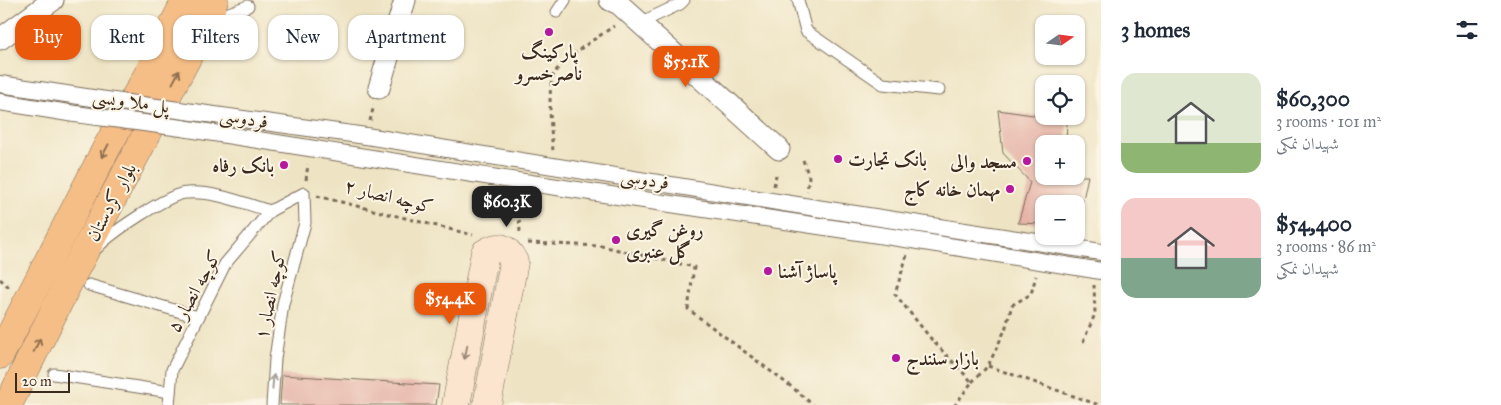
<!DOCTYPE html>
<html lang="en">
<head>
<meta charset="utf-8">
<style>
	:root { --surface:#fff; --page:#f6f6f7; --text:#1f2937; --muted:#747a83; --accent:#ea580c }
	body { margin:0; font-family:"IM FELL Great Primer",Amiri,serif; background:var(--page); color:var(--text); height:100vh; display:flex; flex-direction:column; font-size:19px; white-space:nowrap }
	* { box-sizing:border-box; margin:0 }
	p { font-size:16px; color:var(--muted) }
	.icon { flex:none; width:28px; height:28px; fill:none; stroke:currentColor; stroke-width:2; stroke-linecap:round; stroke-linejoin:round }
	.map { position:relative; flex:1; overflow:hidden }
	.drawer { display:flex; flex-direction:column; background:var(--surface); width:400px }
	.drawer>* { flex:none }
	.guide { position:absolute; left:15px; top:15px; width:475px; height:45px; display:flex; gap:10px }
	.needle { width:32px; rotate:76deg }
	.tools { position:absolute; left:1035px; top:15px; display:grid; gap:10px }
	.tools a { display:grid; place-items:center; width:50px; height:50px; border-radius:10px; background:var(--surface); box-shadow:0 1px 4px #0004; font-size:25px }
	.scale { position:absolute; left:15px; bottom:12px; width:55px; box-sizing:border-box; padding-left:5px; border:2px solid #3b2a1e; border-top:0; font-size:14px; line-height:18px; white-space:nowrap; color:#3b2a1e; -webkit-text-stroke:4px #fcf5e5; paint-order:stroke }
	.price { position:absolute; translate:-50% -42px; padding:0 11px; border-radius:10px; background:var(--accent); color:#fff; font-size:16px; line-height:32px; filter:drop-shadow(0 1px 2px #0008) }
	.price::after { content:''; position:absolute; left:50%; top:30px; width:15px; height:11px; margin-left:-8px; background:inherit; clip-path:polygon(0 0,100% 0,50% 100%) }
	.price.current { background:#222; color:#fff }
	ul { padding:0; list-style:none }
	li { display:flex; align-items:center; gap:15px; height:125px; padding:0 20px }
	li span { display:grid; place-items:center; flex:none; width:140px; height:100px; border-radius:15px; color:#555 }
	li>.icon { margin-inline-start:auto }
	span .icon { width:60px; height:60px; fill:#fffc; stroke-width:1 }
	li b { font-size:21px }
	h2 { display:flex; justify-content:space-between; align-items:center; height:60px; padding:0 20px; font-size:21px }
	.tag { padding:0 18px; border-radius:15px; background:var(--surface); box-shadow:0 1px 4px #0004; font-size:18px; line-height:45px }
	.tag.current { background:var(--accent); color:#fff }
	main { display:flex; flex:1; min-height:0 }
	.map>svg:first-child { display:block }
</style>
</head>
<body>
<main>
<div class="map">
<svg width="1101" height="405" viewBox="0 0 1101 405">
	<rect width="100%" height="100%" fill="#fcf5e5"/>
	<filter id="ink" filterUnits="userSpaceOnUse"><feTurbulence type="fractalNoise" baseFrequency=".02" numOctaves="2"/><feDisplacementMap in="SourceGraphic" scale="10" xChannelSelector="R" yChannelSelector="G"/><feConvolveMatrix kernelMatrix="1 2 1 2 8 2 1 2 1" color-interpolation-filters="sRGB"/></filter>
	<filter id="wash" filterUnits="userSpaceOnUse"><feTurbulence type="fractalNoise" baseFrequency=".0096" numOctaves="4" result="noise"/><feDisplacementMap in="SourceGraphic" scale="20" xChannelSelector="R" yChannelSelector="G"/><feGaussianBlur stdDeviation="1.12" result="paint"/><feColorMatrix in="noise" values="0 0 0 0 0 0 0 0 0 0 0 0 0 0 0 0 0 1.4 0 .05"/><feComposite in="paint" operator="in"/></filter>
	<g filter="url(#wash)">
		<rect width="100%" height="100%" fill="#eee4c4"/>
		<g id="blocks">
			<g fill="#e5b4a7">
				<path d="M998 110 1067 120 1066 144H1044V176H1088L1082 204H1044V224L1018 223 1030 182 1003 153Z"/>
				<path d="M282 375 439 385 436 405H280Z"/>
			</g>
		</g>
	</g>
	<g filter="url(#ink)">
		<use href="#blocks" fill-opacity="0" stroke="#7a6b58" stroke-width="1"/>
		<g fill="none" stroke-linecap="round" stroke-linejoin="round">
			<defs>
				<g id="service">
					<path d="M798 0 806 31 883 84 939 90"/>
					<path d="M557 12 565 0"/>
					<path d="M210 20 248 6"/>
					<path d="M640 23 680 4 684 0"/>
					<path d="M96 249C108 235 169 193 187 193 215 191 243 203 270 211"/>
					<path d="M89 285 198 317"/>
					<path d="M54 374 170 392"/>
					<path d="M169 405 172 370 225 264 270 211 304 193 305 223 283 304 275 359 272 405"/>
				</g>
				<g id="pedestrian">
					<path d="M0 84 99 99"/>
					<path d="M0 102 75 114"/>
					<path d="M193 112 366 136 784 203 1101 252"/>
					<path d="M182 128 517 181 912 240 1101 271"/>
				</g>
				<g id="minor">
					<path d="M610 0 619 4 779 149"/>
					<path d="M0 39 53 0"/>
					<path d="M379 88 405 0"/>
				</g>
				<path id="secondary" d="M456 405 485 253C499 244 507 247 514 262L487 405"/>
				<g id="primary">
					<path d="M0 355 107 147 150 71 186 0"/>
					<path d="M8 405 70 279 206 22 214 0"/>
				</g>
			</defs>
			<use href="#service" stroke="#7a6b58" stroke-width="13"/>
			<use href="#pedestrian" stroke="#7a6b58" stroke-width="18"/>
			<use href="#minor" stroke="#7a6b58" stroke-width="23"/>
			<use href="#secondary" stroke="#7a6b58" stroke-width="29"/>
			<use href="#primary" stroke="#7a6b58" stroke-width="29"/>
			<g stroke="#7a6b58" stroke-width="3" stroke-dasharray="4 4" stroke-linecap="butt">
				<path d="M370 121 374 105"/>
				<path d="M553 150C551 135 547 85 554 74 564 57 597 38 614 26"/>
				<path d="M803 160 809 177 807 191"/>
				<path d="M306 180 308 164"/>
				<path d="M774 186 776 175"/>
				<path d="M317 196 473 235"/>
				<path d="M518 196 520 232"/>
				<path d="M528 243 601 246 694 267 688 309 793 388 813 405"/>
				<path d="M907 255 895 294 932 340 972 382 955 405"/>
				<path d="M0 279 11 289"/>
				<path d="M1083 342 1095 314 1094 285"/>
				<path d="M988 366 1099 405"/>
				<path d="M972 382 988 366 1005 330 1012 305 1031 294 1036 276"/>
			</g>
			<use href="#service" stroke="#fff" stroke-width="11"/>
			<use href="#pedestrian" stroke="#fff" stroke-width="16"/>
			<use href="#minor" stroke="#fff" stroke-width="21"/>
			<use href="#secondary" stroke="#fbe5cf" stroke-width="28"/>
			<use href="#primary" stroke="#f6be87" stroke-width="28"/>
			<defs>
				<g id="pedestrian-bridge">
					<path d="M99 99 193 112"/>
					<path d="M75 114 182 128"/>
				</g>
			</defs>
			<use href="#pedestrian-bridge" stroke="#7a6b58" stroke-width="18" stroke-linecap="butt"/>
			<use href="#pedestrian-bridge" stroke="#fff" stroke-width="16"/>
		</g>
		<defs><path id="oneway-shaft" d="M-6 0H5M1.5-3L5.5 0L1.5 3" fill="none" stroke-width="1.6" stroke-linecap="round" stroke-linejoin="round" transform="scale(1.25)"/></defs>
		<g stroke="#8f6d4d">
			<use href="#oneway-shaft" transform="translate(176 77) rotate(-62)"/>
			<use href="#oneway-shaft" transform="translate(105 151) rotate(118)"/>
			<use href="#oneway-shaft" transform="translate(37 345) rotate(-64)"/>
		</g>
		<use stroke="#9b8876" href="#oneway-shaft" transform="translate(466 352) rotate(101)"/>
		<use stroke="#a79f9a" href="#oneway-shaft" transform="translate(273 382) rotate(-85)"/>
	</g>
	<g fill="#b5179e" stroke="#fcf5e5" stroke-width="2">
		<circle cx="549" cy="32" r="5"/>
		<circle cx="838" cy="159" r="5"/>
		<circle cx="1027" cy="161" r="5"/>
		<circle cx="284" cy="165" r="5"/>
		<circle cx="1010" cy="189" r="5"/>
		<circle cx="616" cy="240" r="5"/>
		<circle cx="768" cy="271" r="5"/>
		<circle cx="896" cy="358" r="5"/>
	</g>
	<g text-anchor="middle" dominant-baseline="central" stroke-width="4" stroke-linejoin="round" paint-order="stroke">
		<g font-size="19" font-weight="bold" fill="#3b2a1e" stroke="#fcf5e5" text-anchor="start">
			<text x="549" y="51" text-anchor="middle">پارکینگ<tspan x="549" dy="22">ناصرخسرو</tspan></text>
			<text x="848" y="159">بانک تجارت</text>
			<text x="1017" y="161" text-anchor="end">مسجد والی</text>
			<text x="274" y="165" text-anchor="end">بانک رفاه</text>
			<text x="1000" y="189" text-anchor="end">مهمان خانه کاج</text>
			<text x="626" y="229">روغن گیری<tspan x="626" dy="22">گل عنبری</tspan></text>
			<text x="778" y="271">پاساژ آشنا</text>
			<text x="906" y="358">بازار سنندج</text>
		</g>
		<g font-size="19" fill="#3b2a1e" stroke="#fcf5e5">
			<text transform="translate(131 101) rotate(8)">پل ملا ویسی</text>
			<text transform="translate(244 118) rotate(9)">فردوسی</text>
			<text transform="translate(645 179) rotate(9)">فردوسی</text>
			<text transform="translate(389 196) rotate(14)">کوچه انصار ۲</text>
			<text transform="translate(111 202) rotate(-62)">بلوار کردستان</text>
			<text transform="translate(194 291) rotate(-61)">کوچه انصار ۵</text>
			<text transform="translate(270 295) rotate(-78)">کوچه انصار ۱</text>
		</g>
	</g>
</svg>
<div class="tools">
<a><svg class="needle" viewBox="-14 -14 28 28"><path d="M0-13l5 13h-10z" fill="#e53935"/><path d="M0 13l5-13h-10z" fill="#747a83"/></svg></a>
<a><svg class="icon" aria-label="locate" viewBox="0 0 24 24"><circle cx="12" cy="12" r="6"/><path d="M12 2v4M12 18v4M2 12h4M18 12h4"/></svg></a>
<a>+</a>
<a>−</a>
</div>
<div class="scale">20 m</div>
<b class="price" style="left:686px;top:88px">$55.1K</b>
<b class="price current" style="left:507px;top:228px">$60.3K</b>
<b class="price" style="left:450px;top:325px">$54.4K</b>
<div class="guide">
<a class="tag current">Buy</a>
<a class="tag">Rent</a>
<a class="tag">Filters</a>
<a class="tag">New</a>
<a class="tag">Apartment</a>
</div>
</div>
<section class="drawer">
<h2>3 homes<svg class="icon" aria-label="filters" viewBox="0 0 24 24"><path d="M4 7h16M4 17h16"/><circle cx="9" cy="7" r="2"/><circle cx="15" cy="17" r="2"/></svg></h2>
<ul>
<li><span style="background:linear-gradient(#dfe7d0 70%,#8fb573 0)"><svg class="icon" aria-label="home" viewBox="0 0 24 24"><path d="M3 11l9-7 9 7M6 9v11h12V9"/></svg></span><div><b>$60,300</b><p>3 rooms · 101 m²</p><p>شهیدان نمکی</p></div></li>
<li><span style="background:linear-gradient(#f6c9c9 60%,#7fa58c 0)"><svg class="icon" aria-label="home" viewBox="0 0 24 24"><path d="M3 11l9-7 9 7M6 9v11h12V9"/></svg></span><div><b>$54,400</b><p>3 rooms · 86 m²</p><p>شهیدان نمکی</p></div></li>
</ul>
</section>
</main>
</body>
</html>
